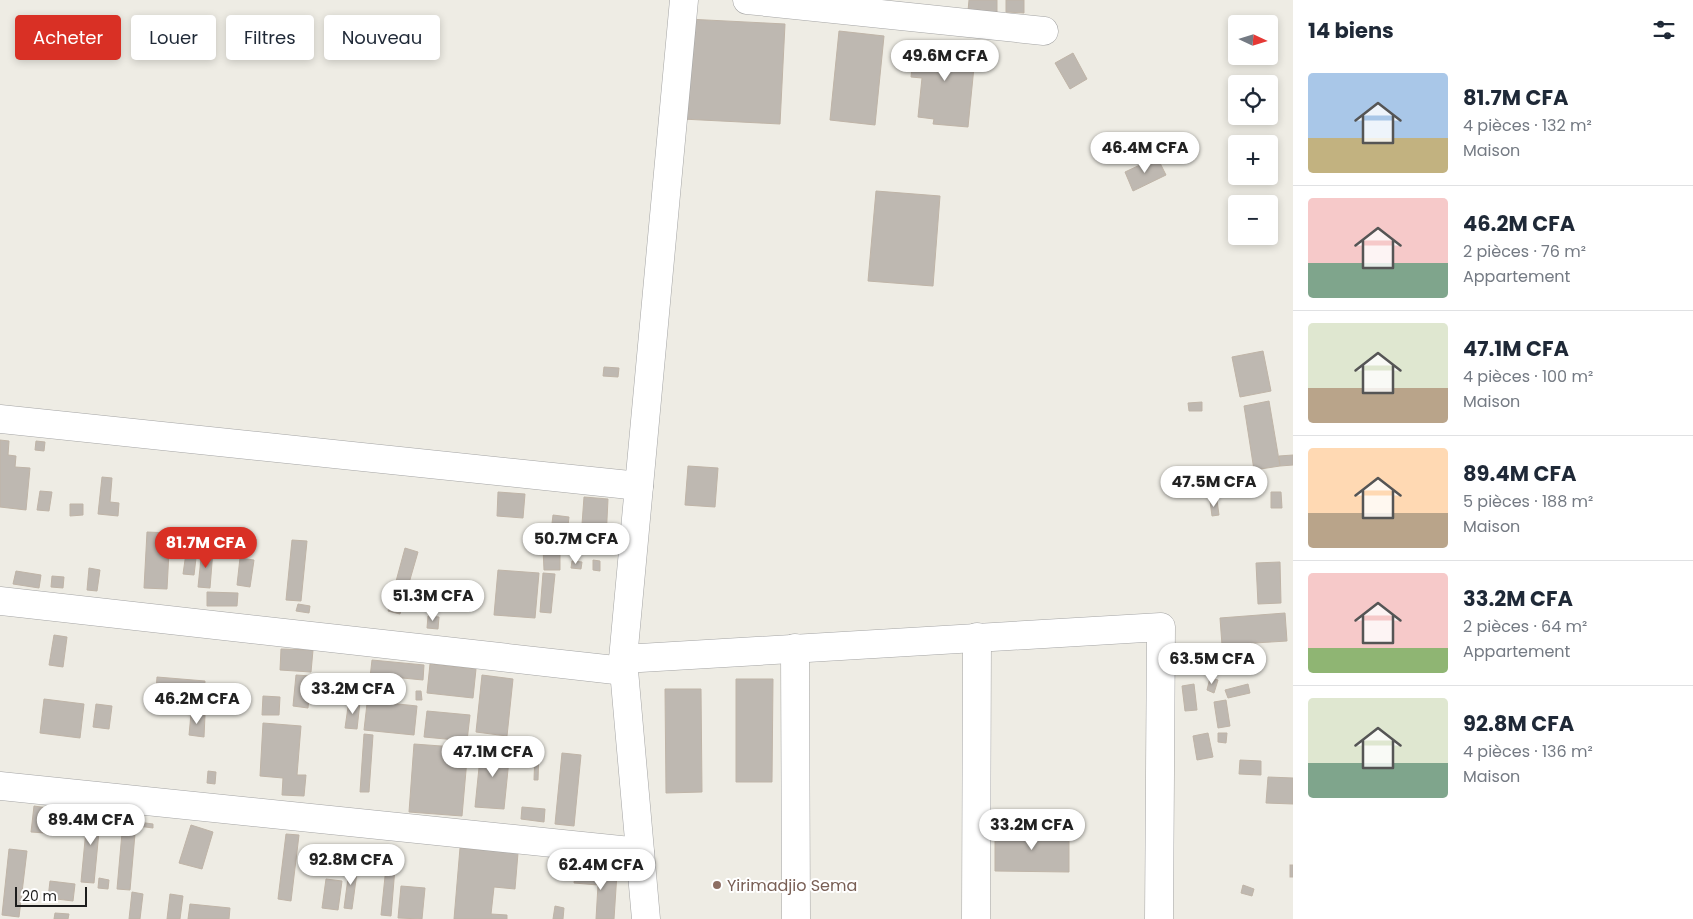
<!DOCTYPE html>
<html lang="fr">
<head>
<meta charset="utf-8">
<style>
	:root { --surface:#fff; --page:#f2f2f3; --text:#1f2937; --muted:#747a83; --line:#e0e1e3; --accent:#d93025 }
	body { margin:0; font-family:Poppins,sans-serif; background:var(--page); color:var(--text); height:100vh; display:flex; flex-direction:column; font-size:19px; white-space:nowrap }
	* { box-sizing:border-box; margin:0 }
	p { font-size:16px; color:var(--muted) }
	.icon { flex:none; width:28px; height:28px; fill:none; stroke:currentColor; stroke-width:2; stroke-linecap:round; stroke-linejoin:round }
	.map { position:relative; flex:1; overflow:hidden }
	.sheet { display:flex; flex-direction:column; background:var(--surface); width:400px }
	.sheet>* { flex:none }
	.guide { position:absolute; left:15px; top:15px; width:475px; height:45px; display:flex; gap:10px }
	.needle { width:32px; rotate:94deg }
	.controls { position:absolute; left:1228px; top:15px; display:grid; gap:10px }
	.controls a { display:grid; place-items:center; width:50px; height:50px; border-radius:5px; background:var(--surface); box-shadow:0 2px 8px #0003; font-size:25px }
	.scale { position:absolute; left:15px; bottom:12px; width:72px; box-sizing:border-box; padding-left:5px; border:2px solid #1d1d1d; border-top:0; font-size:14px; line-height:18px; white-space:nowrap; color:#1d1d1d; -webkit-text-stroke:4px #fff; paint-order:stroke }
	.price { position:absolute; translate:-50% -42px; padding:0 11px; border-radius:18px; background:#fff; color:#222; font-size:16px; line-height:32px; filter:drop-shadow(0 1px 2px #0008) }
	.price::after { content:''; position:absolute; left:50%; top:30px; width:15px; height:11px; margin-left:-8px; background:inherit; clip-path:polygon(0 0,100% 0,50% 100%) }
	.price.current { background:var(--accent); color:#fff }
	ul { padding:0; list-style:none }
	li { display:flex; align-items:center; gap:15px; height:125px; padding:0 15px }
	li+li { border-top:1px solid var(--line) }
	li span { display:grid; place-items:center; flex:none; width:140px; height:100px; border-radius:5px; color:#555 }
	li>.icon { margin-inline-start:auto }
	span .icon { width:60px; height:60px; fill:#fffc; stroke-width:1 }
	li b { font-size:21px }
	h2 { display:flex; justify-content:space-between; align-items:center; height:60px; padding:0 15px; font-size:21px }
	.chip { padding:0 18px; border-radius:5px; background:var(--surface); box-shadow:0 2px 8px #0003; font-size:18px; line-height:45px }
	.chip.current { background:var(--accent); color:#fff }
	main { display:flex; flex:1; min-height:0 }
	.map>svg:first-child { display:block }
</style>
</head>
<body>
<main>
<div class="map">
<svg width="1293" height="919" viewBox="0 0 1293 919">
	<rect width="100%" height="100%" fill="#eeece4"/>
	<g fill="#beb8b1" stroke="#bfb4a7">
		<path d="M969 0H997V12L968 11Z"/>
		<path d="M1006 0H1024V13L1006 12Z"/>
		<path d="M687 19 785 24 780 124 682 119Z"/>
		<path d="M839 31 884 36 875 125 830 120Z"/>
		<path d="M915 41 976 47 968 127 933 124 934 119 918 117 922 78 911 77Z"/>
		<path d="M1073 53 1087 79 1070 89 1055 63Z"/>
		<path d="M1157 157 1166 175 1133 191 1125 172Z"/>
		<path d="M876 191 940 196 933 286 868 281Z"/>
		<path d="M1263 351 1271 391 1240 397 1232 357Z"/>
		<path d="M604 367 619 368 618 377 603 376Z"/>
		<path d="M1269 401 1280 466 1254 470 1244 406Z"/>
		<path d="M1202 402V411H1189L1188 403Z"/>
		<path d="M0 440 9 441 8 455 16 456 15 467 30 468 26 510 0 507Z"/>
		<path d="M36 441 45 442 44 451 35 450Z"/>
		<path d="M1293 455V465L1280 466 1279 456Z"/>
		<path d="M688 466 718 468 715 507 685 505Z"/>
		<path d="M102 477 112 478 110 502 119 503 118 516 98 514Z"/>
		<path d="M40 491 52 492 49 511 37 510Z"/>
		<path d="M498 492 525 494 523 518 497 516Z"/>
		<path d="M1271 492H1281L1282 508H1271Z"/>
		<path d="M584 497 608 499 606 540 581 538Z"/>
		<path d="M1217 500 1219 515 1212 516 1210 501Z"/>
		<path d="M70 504H83V515L70 516Z"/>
		<path d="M553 515 569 517 566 543 550 541Z"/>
		<path d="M147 532 170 533 167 589 144 588Z"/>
		<path d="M189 532 199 533 194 575 183 574Z"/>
		<path d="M204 533 256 539 254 550 202 544Z"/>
		<path d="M292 540 307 541 301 601 286 600Z"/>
		<path d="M560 547V570H544L543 548Z"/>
		<path d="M405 548 418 552 400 614 388 611Z"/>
		<path d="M202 549 213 550 210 588 198 587Z"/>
		<path d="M240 558 254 560 250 587 237 585Z"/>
		<path d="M593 560 600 561V571L593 570Z"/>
		<path d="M572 561 582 562 581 569 571 568Z"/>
		<path d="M1280 562 1281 603 1258 604 1256 563Z"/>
		<path d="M89 568 100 570 97 591 87 590Z"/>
		<path d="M498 570 539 573 535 618 494 615Z"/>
		<path d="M16 571 41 575 39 588 13 584Z"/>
		<path d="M543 573 555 574 551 613 540 612Z"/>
		<path d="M52 576 64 577 63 588 51 587Z"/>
		<path d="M207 592 238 593 237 606H207Z"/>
		<path d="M298 604 310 606 309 613 296 611Z"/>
		<path d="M1285 613 1287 641 1222 645 1220 618Z"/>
		<path d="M428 616 439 617 438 629 427 628Z"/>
		<path d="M54 635 67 637 63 667 49 665Z"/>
		<path d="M281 649 313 650 311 672 280 670Z"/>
		<path d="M372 660 424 665 423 680 382 676 379 702 417 706 414 735 364 730Z"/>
		<path d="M430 664 476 669 473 698 427 693Z"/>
		<path d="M296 675 311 676 308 708 293 706Z"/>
		<path d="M482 675 513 679 507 736 476 732Z"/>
		<path d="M157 677 205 681 203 708 155 704Z"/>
		<path d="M1210 678 1218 680 1214 693 1207 690Z"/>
		<path d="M736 679H773L772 782H736Z"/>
		<path d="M1194 684 1197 710 1185 711 1182 686Z"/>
		<path d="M1248 684 1250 693 1228 698 1225 690Z"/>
		<path d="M665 689H701L702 792 666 793Z"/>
		<path d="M416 691H421L422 700H416Z"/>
		<path d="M263 696 280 697 279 715H262Z"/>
		<path d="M44 699 84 704 80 738 40 733Z"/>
		<path d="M349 700 360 702 357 729 345 728Z"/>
		<path d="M1226 700 1230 726 1218 728 1214 702Z"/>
		<path d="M96 704 112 706 109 729 93 727Z"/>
		<path d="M427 711 470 715 467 741 424 737Z"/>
		<path d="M191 714 205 715 204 737 189 735Z"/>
		<path d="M263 723 301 726 297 775H306L304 796 282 795 283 778 260 776Z"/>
		<path d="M1208 733 1213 757 1197 760 1193 736Z"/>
		<path d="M1218 733H1227L1226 743 1218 742Z"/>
		<path d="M364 734 373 735 369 792H360Z"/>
		<path d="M414 744 468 748 462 816 409 812Z"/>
		<path d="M481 748 510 750 504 809 475 807Z"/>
		<path d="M535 752H539L538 780H534Z"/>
		<path d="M562 753 581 755 574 826 555 824Z"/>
		<path d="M1240 760 1261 761V775L1239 774Z"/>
		<path d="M208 771 216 772 215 784 207 783Z"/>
		<path d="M1268 777 1293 778V804L1266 803Z"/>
		<path d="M34 806 48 808 45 833 31 832Z"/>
		<path d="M522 807 545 809 544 822 521 819Z"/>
		<path d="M88 809 101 811 94 883 81 882Z"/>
		<path d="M116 811 127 813 124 826 113 824Z"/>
		<path d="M138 822 153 824V828L138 826Z"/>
		<path d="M191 825 213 832 202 869 179 863Z"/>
		<path d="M995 829 1069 830V872L995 871Z"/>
		<path d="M122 833 135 834 130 890 117 889Z"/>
		<path d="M286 834 299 835 291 901 278 899Z"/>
		<path d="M460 848 518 853 515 889 494 887 491 914 507 915V919H454Z"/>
		<path d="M9 849 27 851 19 917 2 915Z"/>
		<path d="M350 863 358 865 352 909 344 908Z"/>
		<rect x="1290" y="865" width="3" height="12"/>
		<path d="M386 867 395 868 391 916 381 915Z"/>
		<path d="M576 870 617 873 614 919H596L598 885 574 883Z"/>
		<path d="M99 878 109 880 108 889 98 888Z"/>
		<path d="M326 879 342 881 338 910 322 908Z"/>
		<path d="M50 881 75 884 73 901 48 898Z"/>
		<path d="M1243 885 1254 889 1252 896 1241 893Z"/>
		<path d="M401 886 425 888 422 919 398 918Z"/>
		<path d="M132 892 143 894 140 919H129Z"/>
		<path d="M170 894 183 896 180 919H167Z"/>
		<path d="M190 904 230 908 229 919H188Z"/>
		<path d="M555 906 564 908 563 919H553Z"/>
		<path d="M55 913 69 914 68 919H54Z"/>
	</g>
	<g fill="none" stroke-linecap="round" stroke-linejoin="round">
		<defs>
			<g id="street">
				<path d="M747 0 1044 31"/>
				<path d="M0 419 639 486"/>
				<path d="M0 601 624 671"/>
				<path d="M795 648 796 919"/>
				<path d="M623 659 1161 627 1159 919"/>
				<path d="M0 786 640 852"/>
				<path d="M646 919 623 659 684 0"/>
				<path d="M976 919 977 637"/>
			</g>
		</defs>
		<use href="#street" stroke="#a4a4a4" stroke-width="29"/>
		<use href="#street" stroke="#fff" stroke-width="28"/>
	</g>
	<circle fill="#8d6e63" stroke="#fff" stroke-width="2" cx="717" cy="885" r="5"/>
	<g text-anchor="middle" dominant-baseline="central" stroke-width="4" stroke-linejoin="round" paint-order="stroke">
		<g font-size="16" fill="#785e54" stroke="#fff" text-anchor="start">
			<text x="727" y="885">Yirimadjio Sema</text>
		</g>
	</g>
</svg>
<div class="controls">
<a><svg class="needle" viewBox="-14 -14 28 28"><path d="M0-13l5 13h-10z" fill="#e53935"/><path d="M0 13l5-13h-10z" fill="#747a83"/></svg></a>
<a><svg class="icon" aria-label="locate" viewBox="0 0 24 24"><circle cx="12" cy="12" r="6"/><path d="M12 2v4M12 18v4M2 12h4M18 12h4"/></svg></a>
<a>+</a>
<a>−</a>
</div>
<div class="scale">20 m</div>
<b class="price" style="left:945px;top:82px">49.6M CFA</b>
<b class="price" style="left:1145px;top:174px">46.4M CFA</b>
<b class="price" style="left:1214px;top:508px">47.5M CFA</b>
<b class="price" style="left:576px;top:565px">50.7M CFA</b>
<b class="price current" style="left:206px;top:569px">81.7M CFA</b>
<b class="price" style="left:433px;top:622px">51.3M CFA</b>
<b class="price" style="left:1212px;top:685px">63.5M CFA</b>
<b class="price" style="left:353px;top:715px">33.2M CFA</b>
<b class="price" style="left:197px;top:725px">46.2M CFA</b>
<b class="price" style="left:493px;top:778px">47.1M CFA</b>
<b class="price" style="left:91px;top:846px">89.4M CFA</b>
<b class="price" style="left:1032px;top:851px">33.2M CFA</b>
<b class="price" style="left:351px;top:886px">92.8M CFA</b>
<b class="price" style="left:601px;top:891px">62.4M CFA</b>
<div class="guide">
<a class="chip current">Acheter</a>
<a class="chip">Louer</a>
<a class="chip">Filtres</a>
<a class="chip">Nouveau</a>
</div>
</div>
<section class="sheet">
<h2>14 biens<svg class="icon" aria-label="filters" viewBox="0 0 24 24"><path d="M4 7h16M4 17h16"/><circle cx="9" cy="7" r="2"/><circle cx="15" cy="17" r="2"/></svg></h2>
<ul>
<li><span style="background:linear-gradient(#a9c7e8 65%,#c2b280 0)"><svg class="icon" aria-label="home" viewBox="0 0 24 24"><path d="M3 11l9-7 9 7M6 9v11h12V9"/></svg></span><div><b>81.7M CFA</b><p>4 pièces · 132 m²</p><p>Maison</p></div></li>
<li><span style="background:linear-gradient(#f6c9c9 65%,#7fa58c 0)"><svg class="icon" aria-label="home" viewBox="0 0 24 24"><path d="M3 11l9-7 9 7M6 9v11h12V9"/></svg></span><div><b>46.2M CFA</b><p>2 pièces · 76 m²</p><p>Appartement</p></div></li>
<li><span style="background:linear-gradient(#dfe7d0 65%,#b9a48a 0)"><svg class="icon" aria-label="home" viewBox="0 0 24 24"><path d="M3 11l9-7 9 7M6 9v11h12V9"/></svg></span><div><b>47.1M CFA</b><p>4 pièces · 100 m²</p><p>Maison</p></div></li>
<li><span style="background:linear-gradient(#ffd9b3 65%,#b9a48a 0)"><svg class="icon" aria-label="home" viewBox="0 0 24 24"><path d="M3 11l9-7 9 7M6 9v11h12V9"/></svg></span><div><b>89.4M CFA</b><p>5 pièces · 188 m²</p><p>Maison</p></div></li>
<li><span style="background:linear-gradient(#f6c9c9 75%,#8fb573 0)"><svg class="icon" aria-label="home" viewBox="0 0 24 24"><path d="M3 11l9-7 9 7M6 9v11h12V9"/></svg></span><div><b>33.2M CFA</b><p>2 pièces · 64 m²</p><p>Appartement</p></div></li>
<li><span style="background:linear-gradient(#dfe7d0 65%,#7fa58c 0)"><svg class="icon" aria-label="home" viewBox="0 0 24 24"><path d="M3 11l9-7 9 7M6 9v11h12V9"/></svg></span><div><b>92.8M CFA</b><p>4 pièces · 136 m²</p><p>Maison</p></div></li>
</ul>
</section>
</main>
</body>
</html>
